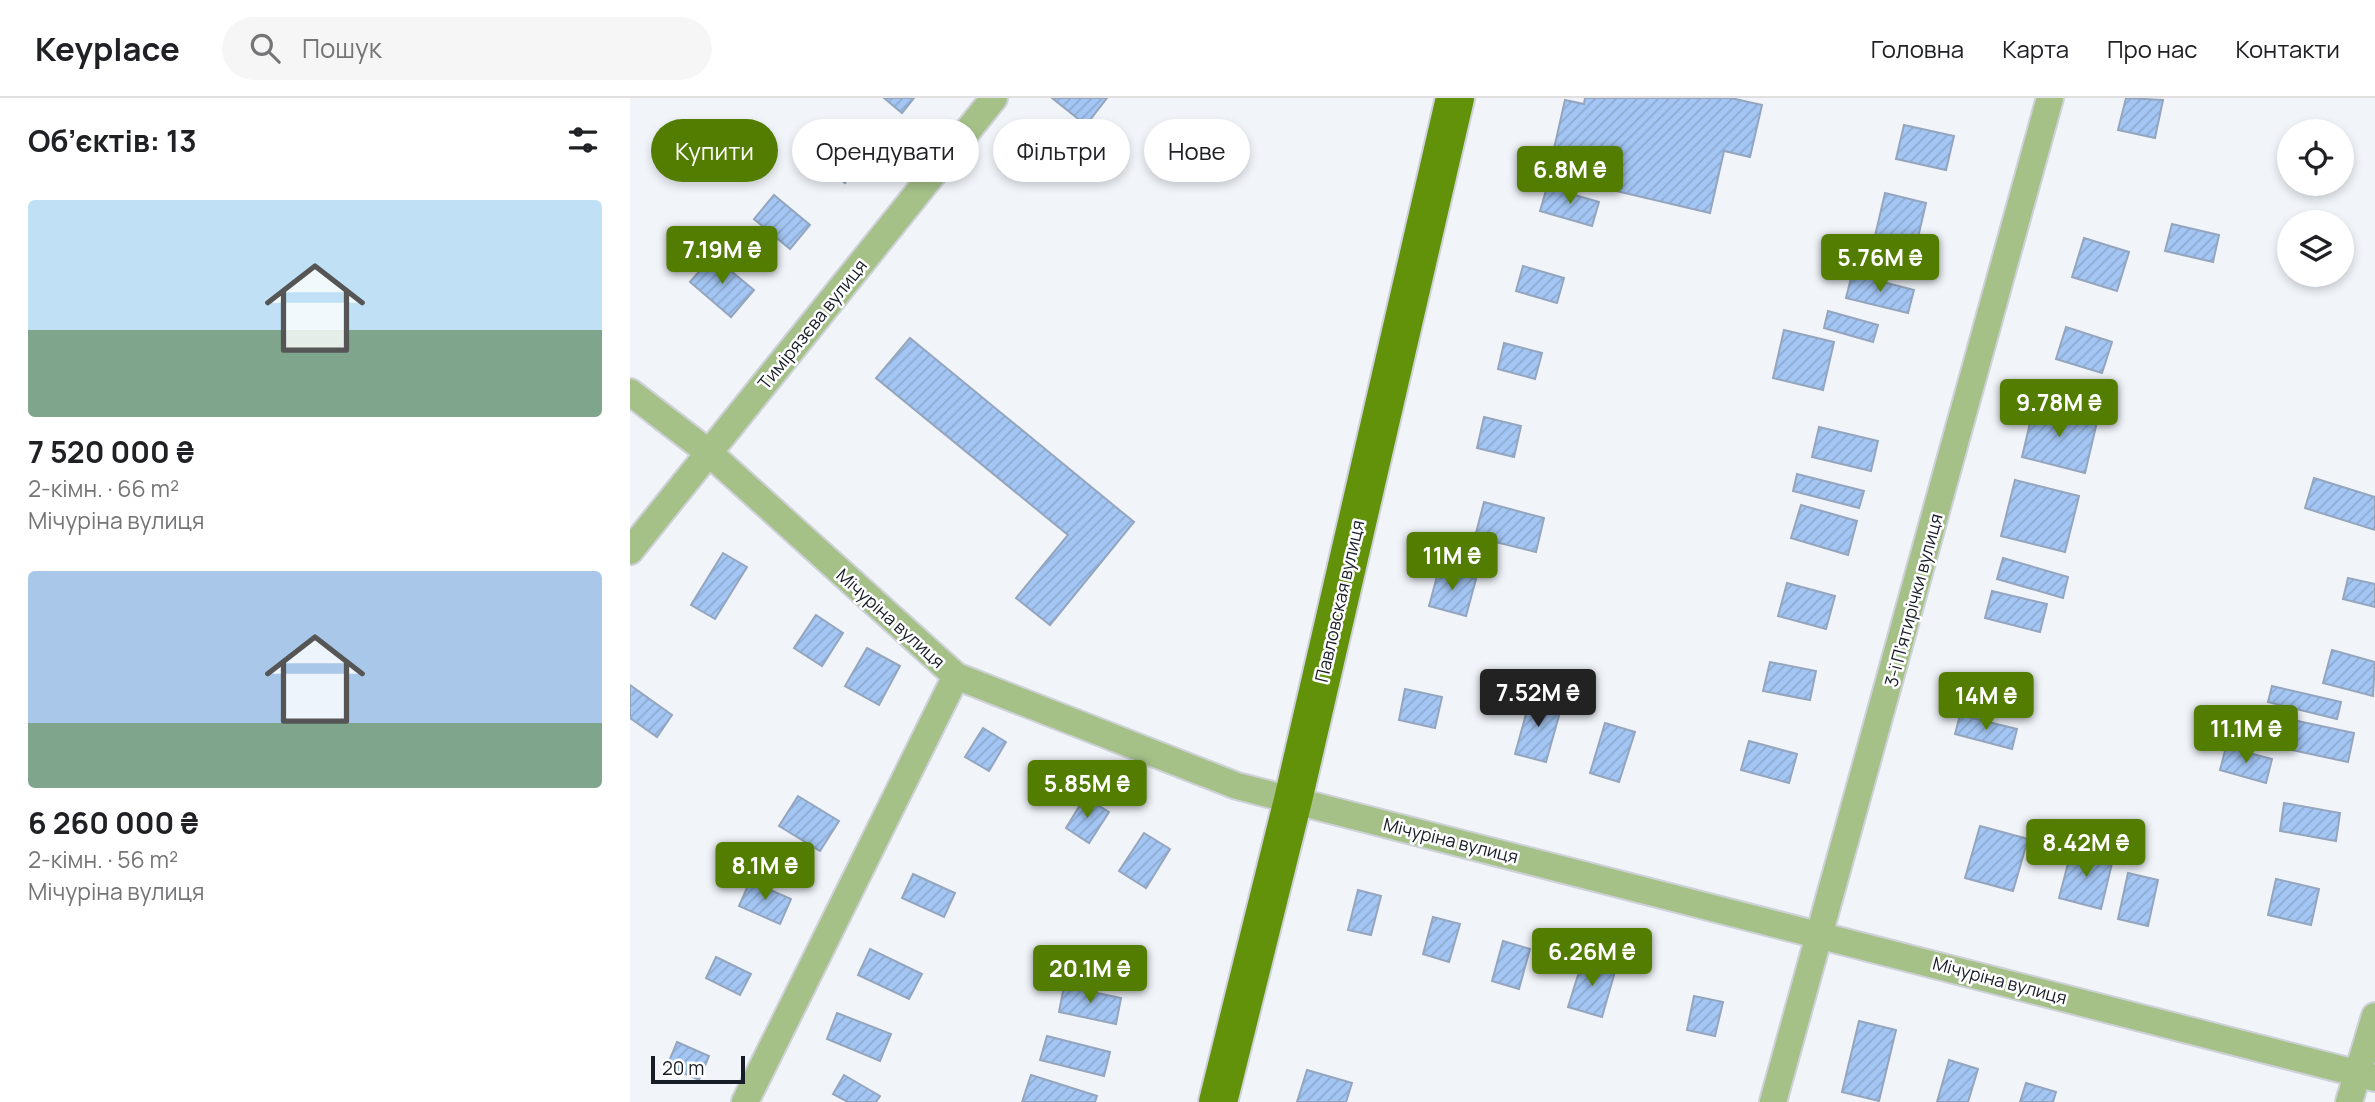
<!DOCTYPE html>
<html lang="uk">
<head>
<meta charset="utf-8">
<style>
	:root { --surface:#fff; --page:#f6f6f6; --text:#202124; --muted:#757577; --line:#e0e0e0; --accent:#537d00 }
	body { margin:0; font-family:Manrope,sans-serif; background:var(--page); color:var(--text); height:100vh; display:flex; flex-direction:column; font-size:26px; white-space:nowrap }
	* { box-sizing:border-box; margin:0 }
	p { font-size:23px; color:var(--muted) }
	.icon { flex:none; width:38px; height:38px; fill:none; stroke:currentColor; stroke-width:2; stroke-linecap:round; stroke-linejoin:round }
	.map { position:relative; flex:1; overflow:hidden }
	.details { display:flex; flex-direction:column; background:var(--surface); width:630px }
	.details>* { flex:none }
	.hud { position:absolute; left:21px; top:21px; width:665px; height:63px; display:flex; gap:14px }
	.controls { position:absolute; left:1647px; top:21px; display:grid; gap:14px }
	.controls a { display:grid; place-items:center; width:77px; height:77px; border-radius:50%; background:var(--surface); box-shadow:0 4px 10px #0003; font-size:35px }
	.scale { position:absolute; left:21px; bottom:18px; width:94px; box-sizing:border-box; padding-left:7px; border:4px solid #171d26; border-top:0; font-size:19px; line-height:24px; white-space:nowrap; color:#171d26; -webkit-text-stroke:5px #fff; paint-order:stroke }
	.price { position:absolute; translate:-50% -60px; padding:0 16px; border-radius:7px; background:var(--accent); color:#fff; font-size:23px; line-height:46px; filter:drop-shadow(0 2px 4px #0008) }
	.price::after { content:''; position:absolute; left:50%; top:42px; width:21px; height:16px; margin-left:-10px; background:inherit; clip-path:polygon(0 0,100% 0,50% 100%) }
	.price.selected { background:#222; color:#fff }
	ul { padding:0; list-style:none }
	li { display:grid; align-content:center; gap:14px; height:371px; padding:0 28px }
	li span { display:grid; place-items:center; height:217px; border-radius:7px; color:#555 }
	li>.icon { margin-inline-start:auto }
	span .icon { width:126px; height:126px; fill:#fffc; stroke-width:1 }
	li b { font-size:30px }
	h2 { display:flex; justify-content:space-between; align-items:center; height:84px; padding:0 28px; font-size:30px }
	.pill { padding:0 24px; border-radius:32px; background:var(--surface); box-shadow:0 4px 10px #0003; font-size:24px; line-height:63px }
	.pill.selected { background:var(--accent); color:#fff }
	header { display:flex; align-items:center; gap:42px; box-sizing:border-box; height:98px; padding:0 35px; background:var(--surface); border-bottom:2px solid var(--line) }
	header strong { font-size:33px }
	nav { display:flex; gap:38px; margin-inline-start:auto; font-size:24px }
	.search { width:490px; height:63px; background:var(--page); display:flex; align-items:center; gap:18px; box-sizing:border-box; padding:0 24px; border-radius:38px; color:var(--muted); font-size:26px }
	main { display:flex; flex:1; min-height:0 }
	.map>svg:first-child { display:block }
</style>
</head>
<body>
<header>
<strong>Keyplace</strong>
<div class="search"><svg class="icon" aria-label="search" viewBox="0 0 24 24"><circle cx="10" cy="10" r="6"/><path d="M15 15l6 6"/></svg>Пошук</div>
<nav><a>Головна</a><a>Карта</a><a>Про нас</a><a>Контакти</a></nav>
</header>
<main>
<section class="details">
<h2>Об’єктів: 13<svg class="icon" aria-label="filters" viewBox="0 0 24 24"><path d="M4 7h16M4 17h16"/><circle cx="9" cy="7" r="2"/><circle cx="15" cy="17" r="2"/></svg></h2>
<ul>
<li><span style="background:linear-gradient(#bfe0f5 60%,#7fa58c 0)"><svg class="icon" aria-label="home" viewBox="0 0 24 24"><path d="M3 11l9-7 9 7M6 9v11h12V9"/></svg></span><div><b>7 520 000 ₴</b><p>2-кімн. · 66 m²</p><p>Мічуріна вулиця</p></div></li>
<li><span style="background:linear-gradient(#a9c7e8 70%,#7fa58c 0)"><svg class="icon" aria-label="home" viewBox="0 0 24 24"><path d="M3 11l9-7 9 7M6 9v11h12V9"/></svg></span><div><b>6 260 000 ₴</b><p>2-кімн. · 56 m²</p><p>Мічуріна вулиця</p></div></li>
</ul>
</section>
<div class="map">
<svg width="1745" height="1004" viewBox="0 0 1745 1004">
	<defs>
		<pattern id="building-hatch" width="6" height="6" patternUnits="userSpaceOnUse" patternTransform="scale(1.75)"><rect width="6" height="6" fill="#a4c6f4"/><path d="M-1 1l2-2M0 6l6-6M5 7l2-2" fill="none" stroke="#8caad1"/></pattern>
	</defs>
	<rect width="100%" height="100%" fill="#f1f5fa"/>
	<g fill="url(#building-hatch)" stroke="#94a5bd" stroke-width="2">
		<path d="M254 0H284L272 15Z"/>
		<path d="M422 0H477L456 27Z"/>
		<path d="M955 0H1101L1132 7 1120 59 1094 53 1080 115 918 77 935 2 954 6Z"/>
		<path d="M1496 0 1533 2 1525 40 1488 32Z"/>
		<path d="M1274 27 1324 38 1316 72 1266 61Z"/>
		<path d="M207 38 235 59 215 85 188 64Z"/>
		<path d="M917 89 969 104 962 128 910 113Z"/>
		<path d="M1255 95 1296 105 1286 148 1245 138Z"/>
		<path d="M144 97 180 127 160 151 124 121Z"/>
		<path d="M1542 126 1589 137 1583 164 1535 153Z"/>
		<path d="M1454 140 1499 154 1487 193 1442 179Z"/>
		<path d="M83 158 124 192 101 219 60 184Z"/>
		<path d="M893 168 934 180 927 205 886 193Z"/>
		<path d="M1222 176 1284 192 1278 215 1216 200Z"/>
		<path d="M1198 213 1248 227 1243 244 1194 230Z"/>
		<path d="M1436 229 1482 244 1472 275 1426 261Z"/>
		<path d="M1154 232 1204 244 1193 292 1143 280Z"/>
		<path d="M280 240 504 424 420 527 386 500 438 437 246 280Z"/>
		<path d="M874 245 912 255 905 281 868 271Z"/>
		<path d="M1404 308 1467 324 1455 375 1392 359Z"/>
		<path d="M854 319 891 328 884 359 847 350Z"/>
		<path d="M1189 329 1248 343 1241 373 1182 359Z"/>
		<path d="M1167 376 1234 393 1229 410 1163 393Z"/>
		<path d="M1684 380 1745 399V432L1675 410Z"/>
		<path d="M1385 382 1449 398 1435 454 1371 438Z"/>
		<path d="M854 404 914 420 906 454 845 439Z"/>
		<path d="M1171 407 1227 423 1218 457 1161 440Z"/>
		<path d="M93 455 117 469 85 521 61 507Z"/>
		<path d="M1373 460 1438 479 1433 500 1367 481Z"/>
		<path d="M809 471 846 481 836 518 799 508Z"/>
		<path d="M1718 480 1745 486V509L1713 501Z"/>
		<path d="M1157 485 1205 498 1196 531 1148 518Z"/>
		<path d="M1362 493 1417 506 1410 534 1355 520Z"/>
		<path d="M186 517 213 535 192 568 164 550Z"/>
		<path d="M237 550 270 568 249 607 215 588Z"/>
		<path d="M1702 552 1745 564 1743 598 1693 585Z"/>
		<path d="M1140 564 1186 573 1180 602 1133 593Z"/>
		<path d="M1367 584 1401 596 1393 619 1359 608Z"/>
		<path d="M0 587 42 617 27 639 0 620Z"/>
		<path d="M1642 588 1711 604 1707 621 1638 604Z"/>
		<path d="M775 591 812 599 805 630 769 622Z"/>
		<path d="M901 598 932 607 916 664 885 656Z"/>
		<path d="M1330 617 1387 631 1382 651 1325 636Z"/>
		<path d="M1663 622 1724 635 1718 664 1657 651Z"/>
		<path d="M975 625 1005 634 989 684 960 675Z"/>
		<path d="M353 630 376 644 359 673 335 659Z"/>
		<path d="M1119 643 1167 656 1159 685 1111 672Z"/>
		<path d="M1596 649 1642 661 1636 685 1590 672Z"/>
		<path d="M168 698 209 723 190 753 149 728Z"/>
		<path d="M455 699 479 714 459 745 436 730Z"/>
		<path d="M1654 705 1710 715 1706 743 1650 733Z"/>
		<path d="M1350 728 1398 741 1383 793 1335 780Z"/>
		<path d="M514 735 540 751 516 790 489 773Z"/>
		<path d="M1442 750 1483 761 1471 811 1429 800Z"/>
		<path d="M1498 775 1528 782 1518 828 1488 821Z"/>
		<path d="M283 776 325 795 314 819 272 800Z"/>
		<path d="M1646 781 1689 791 1681 827 1638 817Z"/>
		<path d="M120 783 161 801 150 826 109 808Z"/>
		<path d="M728 792 751 798 741 837 718 832Z"/>
		<path d="M803 819 830 826 819 864 793 856Z"/>
		<path d="M873 843 900 851 889 891 862 883Z"/>
		<path d="M240 851 292 876 279 901 228 877Z"/>
		<path d="M86 859 121 876 110 897 76 880Z"/>
		<path d="M953 861 986 870 972 919 938 909Z"/>
		<path d="M434 888 491 900 486 926 429 914Z"/>
		<path d="M1064 898 1093 904 1085 938 1057 932Z"/>
		<path d="M207 915 261 936 250 963 197 941Z"/>
		<path d="M1229 923 1266 932 1249 1003 1212 994Z"/>
		<path d="M417 938 480 954 474 978 410 962Z"/>
		<path d="M47 944 79 958 69 982 37 968Z"/>
		<path d="M1319 962 1348 971 1338 1004H1307Z"/>
		<path d="M677 972 722 985 716 1004H667Z"/>
		<path d="M214 977 250 998 246 1004H218L203 996Z"/>
		<path d="M401 977 467 998 465 1004H392Z"/>
		<path d="M1396 985 1426 994 1423 1004H1390Z"/>
	</g>
	<g fill="none" stroke-linecap="round" stroke-linejoin="round">
		<defs>
			<g id="street">
				<path d="M0 294 78 354 326 578 607 688 1745 980"/>
				<path d="M0 453 364 0"/>
				<path d="M115 1004 326 578"/>
				<path d="M1143 1004 1420 0"/>
				<path d="M1719 1004 1745 918"/>
			</g>
			<path id="primary" d="M588 1004 663 702 825 0"/>
		</defs>
		<use href="#street" stroke="#ced2d8" stroke-width="30"/>
		<use href="#primary" stroke="#ced2d8" stroke-width="42"/>
		<use href="#street" stroke="#a5c188" stroke-width="26"/>
		<use href="#primary" stroke="#62920a" stroke-width="38"/>
	</g>
	<g text-anchor="middle" dominant-baseline="central" stroke-width="5" stroke-linejoin="round" paint-order="stroke">
		<g font-size="18" fill="#171d26" stroke="#fff">
			<text transform="translate(182 226) rotate(-51)">Тимірязєва вулиця</text>
			<text transform="translate(1283 502) rotate(-75)">3-ї П’ятирічки вулиця</text>
			<text transform="translate(709 503) rotate(-77)">Павловская вулиця</text>
			<text transform="translate(261 520) rotate(42)">Мічуріна вулиця</text>
			<text transform="translate(821 742) rotate(14)">Мічуріна вулиця</text>
			<text transform="translate(1370 882) rotate(15)">Мічуріна вулиця</text>
		</g>
	</g>
</svg>
<div class="controls">
<a><svg class="icon" aria-label="locate" viewBox="0 0 24 24"><circle cx="12" cy="12" r="6"/><path d="M12 2v4M12 18v4M2 12h4M18 12h4"/></svg></a>
<a><svg class="icon" aria-label="layers" viewBox="0 0 24 24"><path d="M12 4l9 5-9 5-9-5zM3 14l9 5 9-5"/></svg></a>
</div>
<div class="scale">20 m</div>
<b class="price" style="left:940px;top:108px">6.8M ₴</b>
<b class="price" style="left:92px;top:188px">7.19M ₴</b>
<b class="price" style="left:1250px;top:196px">5.76M ₴</b>
<b class="price" style="left:1429px;top:341px">9.78M ₴</b>
<b class="price" style="left:822px;top:494px">11M ₴</b>
<b class="price selected" style="left:908px;top:631px">7.52M ₴</b>
<b class="price" style="left:1356px;top:634px">14M ₴</b>
<b class="price" style="left:1616px;top:667px">11.1M ₴</b>
<b class="price" style="left:457px;top:722px">5.85M ₴</b>
<b class="price" style="left:1456px;top:781px">8.42M ₴</b>
<b class="price" style="left:135px;top:804px">8.1M ₴</b>
<b class="price" style="left:962px;top:890px">6.26M ₴</b>
<b class="price" style="left:460px;top:907px">20.1M ₴</b>
<div class="hud">
<a class="pill selected">Купити</a>
<a class="pill">Орендувати</a>
<a class="pill">Фільтри</a>
<a class="pill">Нове</a>
</div>
</div>
</main>
</body>
</html>
